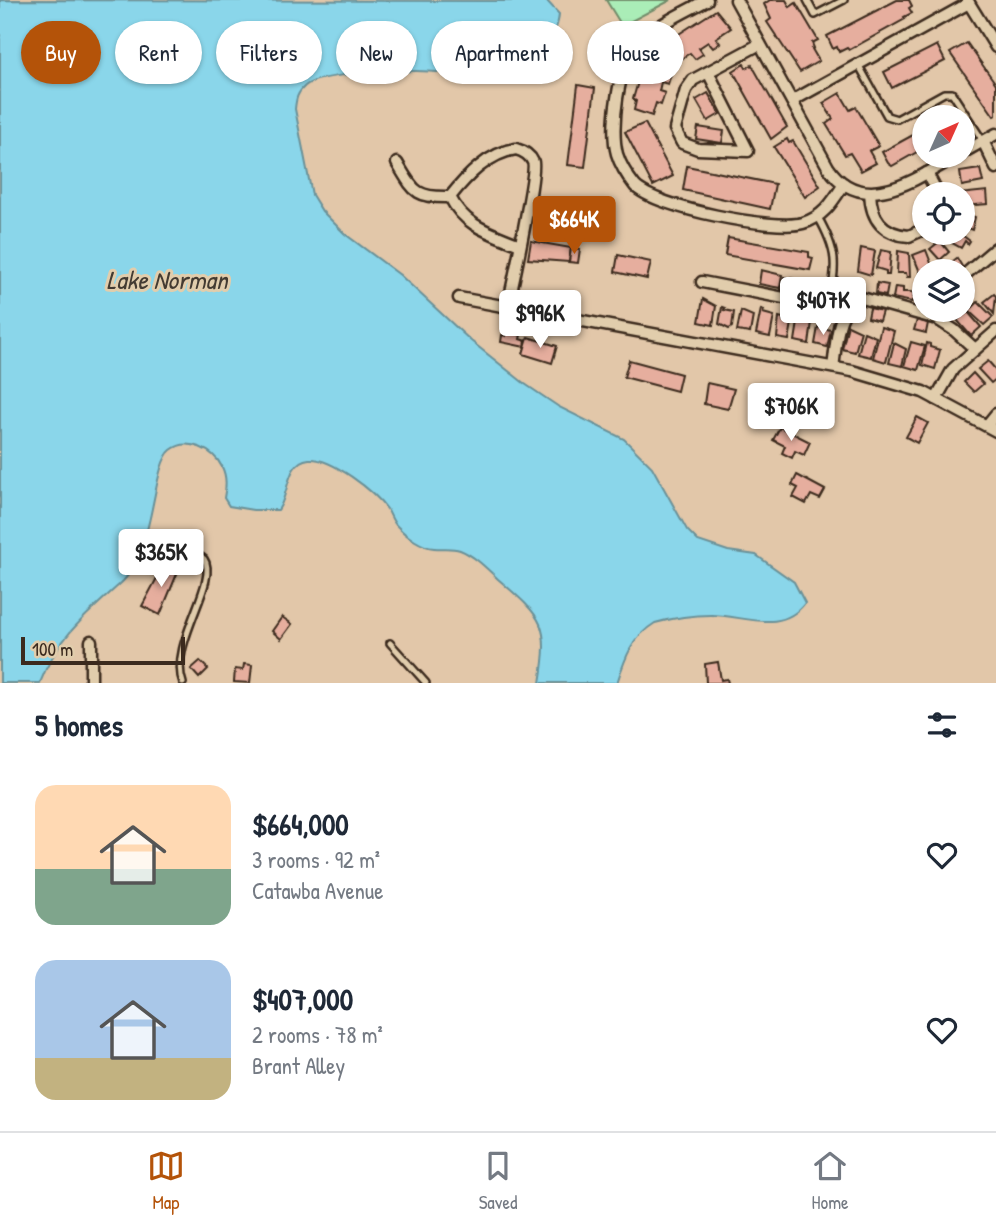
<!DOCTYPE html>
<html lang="en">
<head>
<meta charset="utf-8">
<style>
	:root { --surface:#fff; --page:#f2f2f3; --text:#1f2937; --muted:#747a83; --line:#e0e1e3; --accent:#b45309 }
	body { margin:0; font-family:"Patrick Hand",sans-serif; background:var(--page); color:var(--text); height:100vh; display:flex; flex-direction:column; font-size:26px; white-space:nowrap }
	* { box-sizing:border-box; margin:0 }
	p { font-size:23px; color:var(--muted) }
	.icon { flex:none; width:38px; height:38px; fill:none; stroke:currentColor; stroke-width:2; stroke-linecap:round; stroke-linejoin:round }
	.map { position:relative; height:683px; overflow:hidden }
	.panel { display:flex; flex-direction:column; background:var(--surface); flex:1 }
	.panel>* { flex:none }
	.top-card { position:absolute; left:21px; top:21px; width:956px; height:63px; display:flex; gap:14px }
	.needle { width:46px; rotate:45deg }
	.controls { position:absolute; left:912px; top:105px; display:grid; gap:14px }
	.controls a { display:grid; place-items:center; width:63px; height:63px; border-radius:50%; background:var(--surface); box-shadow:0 2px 5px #0004; font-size:35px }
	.scale { position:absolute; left:21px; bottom:18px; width:164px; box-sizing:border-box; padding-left:7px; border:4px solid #3b2a1e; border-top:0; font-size:19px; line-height:24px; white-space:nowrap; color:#3b2a1e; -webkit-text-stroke:5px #e1cdac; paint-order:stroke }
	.price { position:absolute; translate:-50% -60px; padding:0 16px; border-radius:7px; background:#fff; color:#222; font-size:23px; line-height:46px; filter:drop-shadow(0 2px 4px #0008) }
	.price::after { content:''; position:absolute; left:50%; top:42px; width:21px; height:16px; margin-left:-10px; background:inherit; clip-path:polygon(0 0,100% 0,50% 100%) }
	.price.on { background:var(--accent); color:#fff }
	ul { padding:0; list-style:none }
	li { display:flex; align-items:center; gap:21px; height:175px; padding:0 35px }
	li span { display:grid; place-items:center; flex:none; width:196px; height:140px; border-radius:21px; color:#555 }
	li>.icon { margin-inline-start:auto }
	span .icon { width:84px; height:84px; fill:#fffc; stroke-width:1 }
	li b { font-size:30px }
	h2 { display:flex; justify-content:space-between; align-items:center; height:84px; padding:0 35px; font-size:30px }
	.chip { padding:0 24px; border-radius:32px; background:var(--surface); box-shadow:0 2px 5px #0004; font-size:24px; line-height:63px }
	.chip.on { background:var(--accent); color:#fff }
	.tabs { display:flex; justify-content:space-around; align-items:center; height:98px; border-top:2px solid var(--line); background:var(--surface); font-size:19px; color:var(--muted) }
	.tabs a { display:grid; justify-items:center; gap:4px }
	.tabs .on { color:var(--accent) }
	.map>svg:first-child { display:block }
</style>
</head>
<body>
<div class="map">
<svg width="996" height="683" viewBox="0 0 996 683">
	<rect width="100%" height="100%" fill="#e2c7a9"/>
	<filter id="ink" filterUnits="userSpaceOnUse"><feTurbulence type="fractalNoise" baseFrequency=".0143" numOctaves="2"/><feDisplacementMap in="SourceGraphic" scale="14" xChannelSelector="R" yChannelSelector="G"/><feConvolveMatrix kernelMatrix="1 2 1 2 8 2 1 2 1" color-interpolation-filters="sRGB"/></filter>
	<g filter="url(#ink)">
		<path fill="#aaedb7" stroke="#728c6a" stroke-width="2" d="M606 0H671L622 26Z"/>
		<path fill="#8ad6ea" stroke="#6a9198" stroke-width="2" d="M0 0 547 1 559 14C557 45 522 71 492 74 467 77 441 71 416 71 395 71 319 73 305 86 297 93 296 99 295 109L312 195 322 211 345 234 400 275 471 341 525 384 559 407 624 439 652 467 687 530 698 541 728 551 756 555 794 582 805 603C781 635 744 615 711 615 693 615 673 618 655 623 632 637 625 658 617 683H540C550 623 543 618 498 579 487 569 475 556 460 550 451 547 444 549 434 548 422 547 406 536 398 527 392 522 391 515 387 509 375 492 331 457 309 459 286 461 289 496 278 510H253L229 506 224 498C226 487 227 477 222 467 214 450 188 437 171 450 151 466 156 552 120 584 86 615 57 638 40 683H0Z"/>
		<g fill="#e6ae9e" stroke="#3b2a1e" stroke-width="2">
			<path d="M786 0 790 7 796 3 818 40 812 43 814 48 812 49 819 61 800 72 767 22 771 19 764 4 770 0Z"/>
			<path d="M897 0H909L912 6 909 8 912 13 904 17 905 19 849 50 847 48 839 52 837 47 833 49 827 36Z"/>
			<path d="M716 10 731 28 716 38 720 43 713 48 708 42 699 48 703 54 695 59 690 53 679 60 671 47 675 45 671 39Z"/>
			<path d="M967 43 996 84V115L994 116 950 53Z"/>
			<path d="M937 45 945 61 892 88 884 72Z"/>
			<path d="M658 53 670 59 667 72 671 74 668 84 661 82 659 91 665 93 661 105 656 103 652 116 634 110 636 101 633 99 644 61 649 63 651 55 656 57Z"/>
			<path d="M744 64 746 68 752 65 787 127 771 139 733 71Z"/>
			<path d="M578 85 595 88 585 167 568 165Z"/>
			<path d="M708 93 720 114 708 121 696 100Z"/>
			<path d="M840 93 850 110 856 107 879 146 869 151 876 163 861 171 850 153 845 155 826 124 833 119 823 103Z"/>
			<path d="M645 123 673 176 653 186 625 132Z"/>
			<path d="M698 127 724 131 722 143 696 139Z"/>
			<path d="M924 129V148L892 166 888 163 882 152Z"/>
			<path d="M787 139 789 143 793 141 820 186 805 197 774 147Z"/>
			<path d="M687 166 775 184 770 209 683 190Z"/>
			<path d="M980 169 983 182 962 186 960 172Z"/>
			<path d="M987 191 988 204 962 206V194H959Z"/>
			<path d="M962 212 975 217 972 230 962 226Z"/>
			<path d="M944 233H959L970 241 968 244 965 241 961 248 941 237Z"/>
			<path d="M728 238 809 252V257L813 258 810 270 725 255Z"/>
			<path d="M531 241 571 248 569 262 528 259Z"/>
			<path d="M940 241 949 252 940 260 930 249Z"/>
			<path d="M571 248 580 249 578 263 569 262Z"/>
			<path d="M861 248 875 251 871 275 858 271Z"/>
			<path d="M881 250 891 252 889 275H886V271L876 268Z"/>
			<path d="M926 250 934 271H924V282L913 255Z"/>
			<path d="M898 251 909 253 910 277H907L906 273H897Z"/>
			<path d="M618 255 651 262 647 279 615 272Z"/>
			<path d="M957 258 963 268 951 271 948 265Z"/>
			<path d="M761 270 782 275 780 288 759 284Z"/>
			<path d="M784 277 805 281 803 294 781 290Z"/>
			<path d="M877 283 888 285 886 296 876 294Z"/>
			<path d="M895 287 903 288V292H911L914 295 912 302 893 298Z"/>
			<path d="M994 294 996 296 994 314 984 302Z"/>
			<path d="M703 299 716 306 713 325 699 322Z"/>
			<path d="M978 302 993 317 984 325 969 311Z"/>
			<path d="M722 307 725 308 724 310 734 312 732 327 729 329 719 324Z"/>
			<path d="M870 308 882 311 879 321 868 318Z"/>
			<path d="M761 309 764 310 763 313 774 316 770 337 756 334Z"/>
			<path d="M741 311 753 316 750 333 737 331Z"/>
			<path d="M968 312 981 327 971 336 957 320Z"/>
			<path d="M799 316 812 322 809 344 795 341Z"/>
			<path d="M779 317 783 318V321L792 323 789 340 777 338Z"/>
			<path d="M917 320 928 323 926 333 914 330Z"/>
			<path d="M848 325 861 331 855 352 842 349Z"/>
			<path d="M818 327 831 330 827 347 815 344Z"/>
			<path d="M881 327 894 331 886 362 873 358Z"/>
			<path d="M507 332 521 335 520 339 526 341 525 347 501 342 502 335 506 336Z"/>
			<path d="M864 332 876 337 871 357 858 354Z"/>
			<path d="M528 337 557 346 552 363 523 354Z"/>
			<path d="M911 342 925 346 918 370 904 366Z"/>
			<path d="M894 343 906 349 902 366 889 363Z"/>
			<path d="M927 343 930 344V347L940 350 935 369 922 365Z"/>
			<path d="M629 360 681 374 677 391 624 377Z"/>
			<path d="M988 361 996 370V379L991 383 978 369Z"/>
			<path d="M973 373 983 384 974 392 964 382Z"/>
			<path d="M707 383 734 389 728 409 704 404Z"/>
			<path d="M917 417 928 423 917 443 906 437Z"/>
			<path d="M780 427 810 442 804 455 795 451 792 458 782 453 785 446 773 440Z"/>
			<path d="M797 475 825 490 820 499 811 495 806 504 793 497 798 488 792 485Z"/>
			<path d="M165 563 179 569 160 615 142 606Z"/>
			<path d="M282 617 292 624 281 639 272 631Z"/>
			<path d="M200 661 208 669 199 678 191 669Z"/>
			<path d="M718 662 721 680 727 679 728 683H706L705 664Z"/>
			<path d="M244 664 252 665 250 683 234 682 235 669 243 670Z"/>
		</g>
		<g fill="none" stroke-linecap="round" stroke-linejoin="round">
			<defs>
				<g id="lane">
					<path d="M807 0 815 15 844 0"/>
					<path d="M858 64 887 116 897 119 944 93H952L983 141"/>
					<path d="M818 217C839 254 836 265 829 306"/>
					<path d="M390 643 426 683"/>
					<path d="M183 683C168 645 220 581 204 559 201 556 197 555 194 552"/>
				</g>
				<g id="street">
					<path d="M707 0C683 13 655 25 636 46 618 65 610 129 617 154 620 164 628 177 635 186 656 208 775 231 803 223 824 217 833 201 844 184"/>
					<path d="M736 0 828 167C862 219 919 177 957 156"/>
					<path d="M967 0 996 47"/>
					<path d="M708 72 748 151 698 149 682 143 675 129 686 90 693 80 760 44"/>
					<path d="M792 101 969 3"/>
					<path d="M983 141 996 168"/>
					<path d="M962 153 996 134"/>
					<path d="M397 163C414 191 415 198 450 197"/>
					<path d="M927 173 938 194"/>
					<path d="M870 193C871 218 882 234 909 236L924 229"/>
					<path d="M962 277 996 248"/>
					<path d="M702 282 845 310"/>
					<path d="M459 298 852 371 923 392 996 431"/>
					<path d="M508 306C512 288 537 171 533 162 530 155 523 151 516 149 488 153 466 177 450 197 465 227 491 233 520 245"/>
					<path d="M833 367C837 344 835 307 862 298L937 319 954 330 975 349"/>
					<path d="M936 399 953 369 996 331"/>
					<path d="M987 425 996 414"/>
					<path d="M91 641V683"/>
				</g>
			</defs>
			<use href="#lane" stroke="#3b2a1e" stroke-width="10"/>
			<use href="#street" stroke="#3b2a1e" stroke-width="15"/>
			<use href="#lane" stroke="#e1cdac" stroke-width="5"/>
			<use href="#street" stroke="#e1cdac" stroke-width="10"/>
		</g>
	</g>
	<g text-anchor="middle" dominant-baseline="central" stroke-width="6" stroke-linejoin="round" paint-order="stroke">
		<g font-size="26" font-style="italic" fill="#433b32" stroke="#e1cdac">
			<text x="167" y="279">Lake Norman</text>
		</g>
	</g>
</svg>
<div class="controls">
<a><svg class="needle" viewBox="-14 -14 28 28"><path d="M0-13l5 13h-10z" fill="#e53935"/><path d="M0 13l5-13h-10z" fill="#747a83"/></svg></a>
<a><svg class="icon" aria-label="locate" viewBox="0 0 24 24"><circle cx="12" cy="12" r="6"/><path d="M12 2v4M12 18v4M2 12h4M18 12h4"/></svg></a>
<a><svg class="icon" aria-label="layers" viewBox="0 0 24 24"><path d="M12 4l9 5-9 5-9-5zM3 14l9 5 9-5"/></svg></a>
</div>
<div class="scale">100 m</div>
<b class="price on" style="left:574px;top:256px">$664K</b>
<b class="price" style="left:823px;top:337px">$407K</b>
<b class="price" style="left:540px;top:350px">$996K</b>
<b class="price" style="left:791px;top:443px">$706K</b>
<b class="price" style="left:161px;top:589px">$365K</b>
<div class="top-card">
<a class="chip on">Buy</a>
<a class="chip">Rent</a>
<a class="chip">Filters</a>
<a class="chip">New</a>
<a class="chip">Apartment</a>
<a class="chip">House</a>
</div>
</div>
<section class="panel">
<h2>5 homes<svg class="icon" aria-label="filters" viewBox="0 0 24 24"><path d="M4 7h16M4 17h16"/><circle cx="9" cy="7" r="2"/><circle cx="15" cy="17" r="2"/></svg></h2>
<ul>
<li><span style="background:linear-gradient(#ffd9b3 60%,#7fa58c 0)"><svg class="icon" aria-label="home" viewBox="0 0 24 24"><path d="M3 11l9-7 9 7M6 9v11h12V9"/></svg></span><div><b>$664,000</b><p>3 rooms · 92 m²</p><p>Catawba Avenue</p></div><svg class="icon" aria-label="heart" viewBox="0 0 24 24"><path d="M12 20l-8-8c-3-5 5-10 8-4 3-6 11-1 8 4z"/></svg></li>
<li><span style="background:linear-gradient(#a9c7e8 70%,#c2b280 0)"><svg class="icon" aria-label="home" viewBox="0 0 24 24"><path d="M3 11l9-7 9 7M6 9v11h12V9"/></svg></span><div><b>$407,000</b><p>2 rooms · 78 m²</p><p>Brant Alley</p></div><svg class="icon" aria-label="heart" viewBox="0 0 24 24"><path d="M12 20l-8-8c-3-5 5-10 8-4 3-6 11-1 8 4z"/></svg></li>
</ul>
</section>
<nav class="tabs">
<a class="on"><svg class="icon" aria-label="map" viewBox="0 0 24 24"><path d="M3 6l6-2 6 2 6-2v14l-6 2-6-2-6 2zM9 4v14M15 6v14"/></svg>Map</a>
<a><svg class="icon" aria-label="saved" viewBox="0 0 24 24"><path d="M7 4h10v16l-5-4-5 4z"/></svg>Saved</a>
<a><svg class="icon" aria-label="home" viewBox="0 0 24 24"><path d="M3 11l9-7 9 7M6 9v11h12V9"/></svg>Home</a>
</nav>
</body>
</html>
